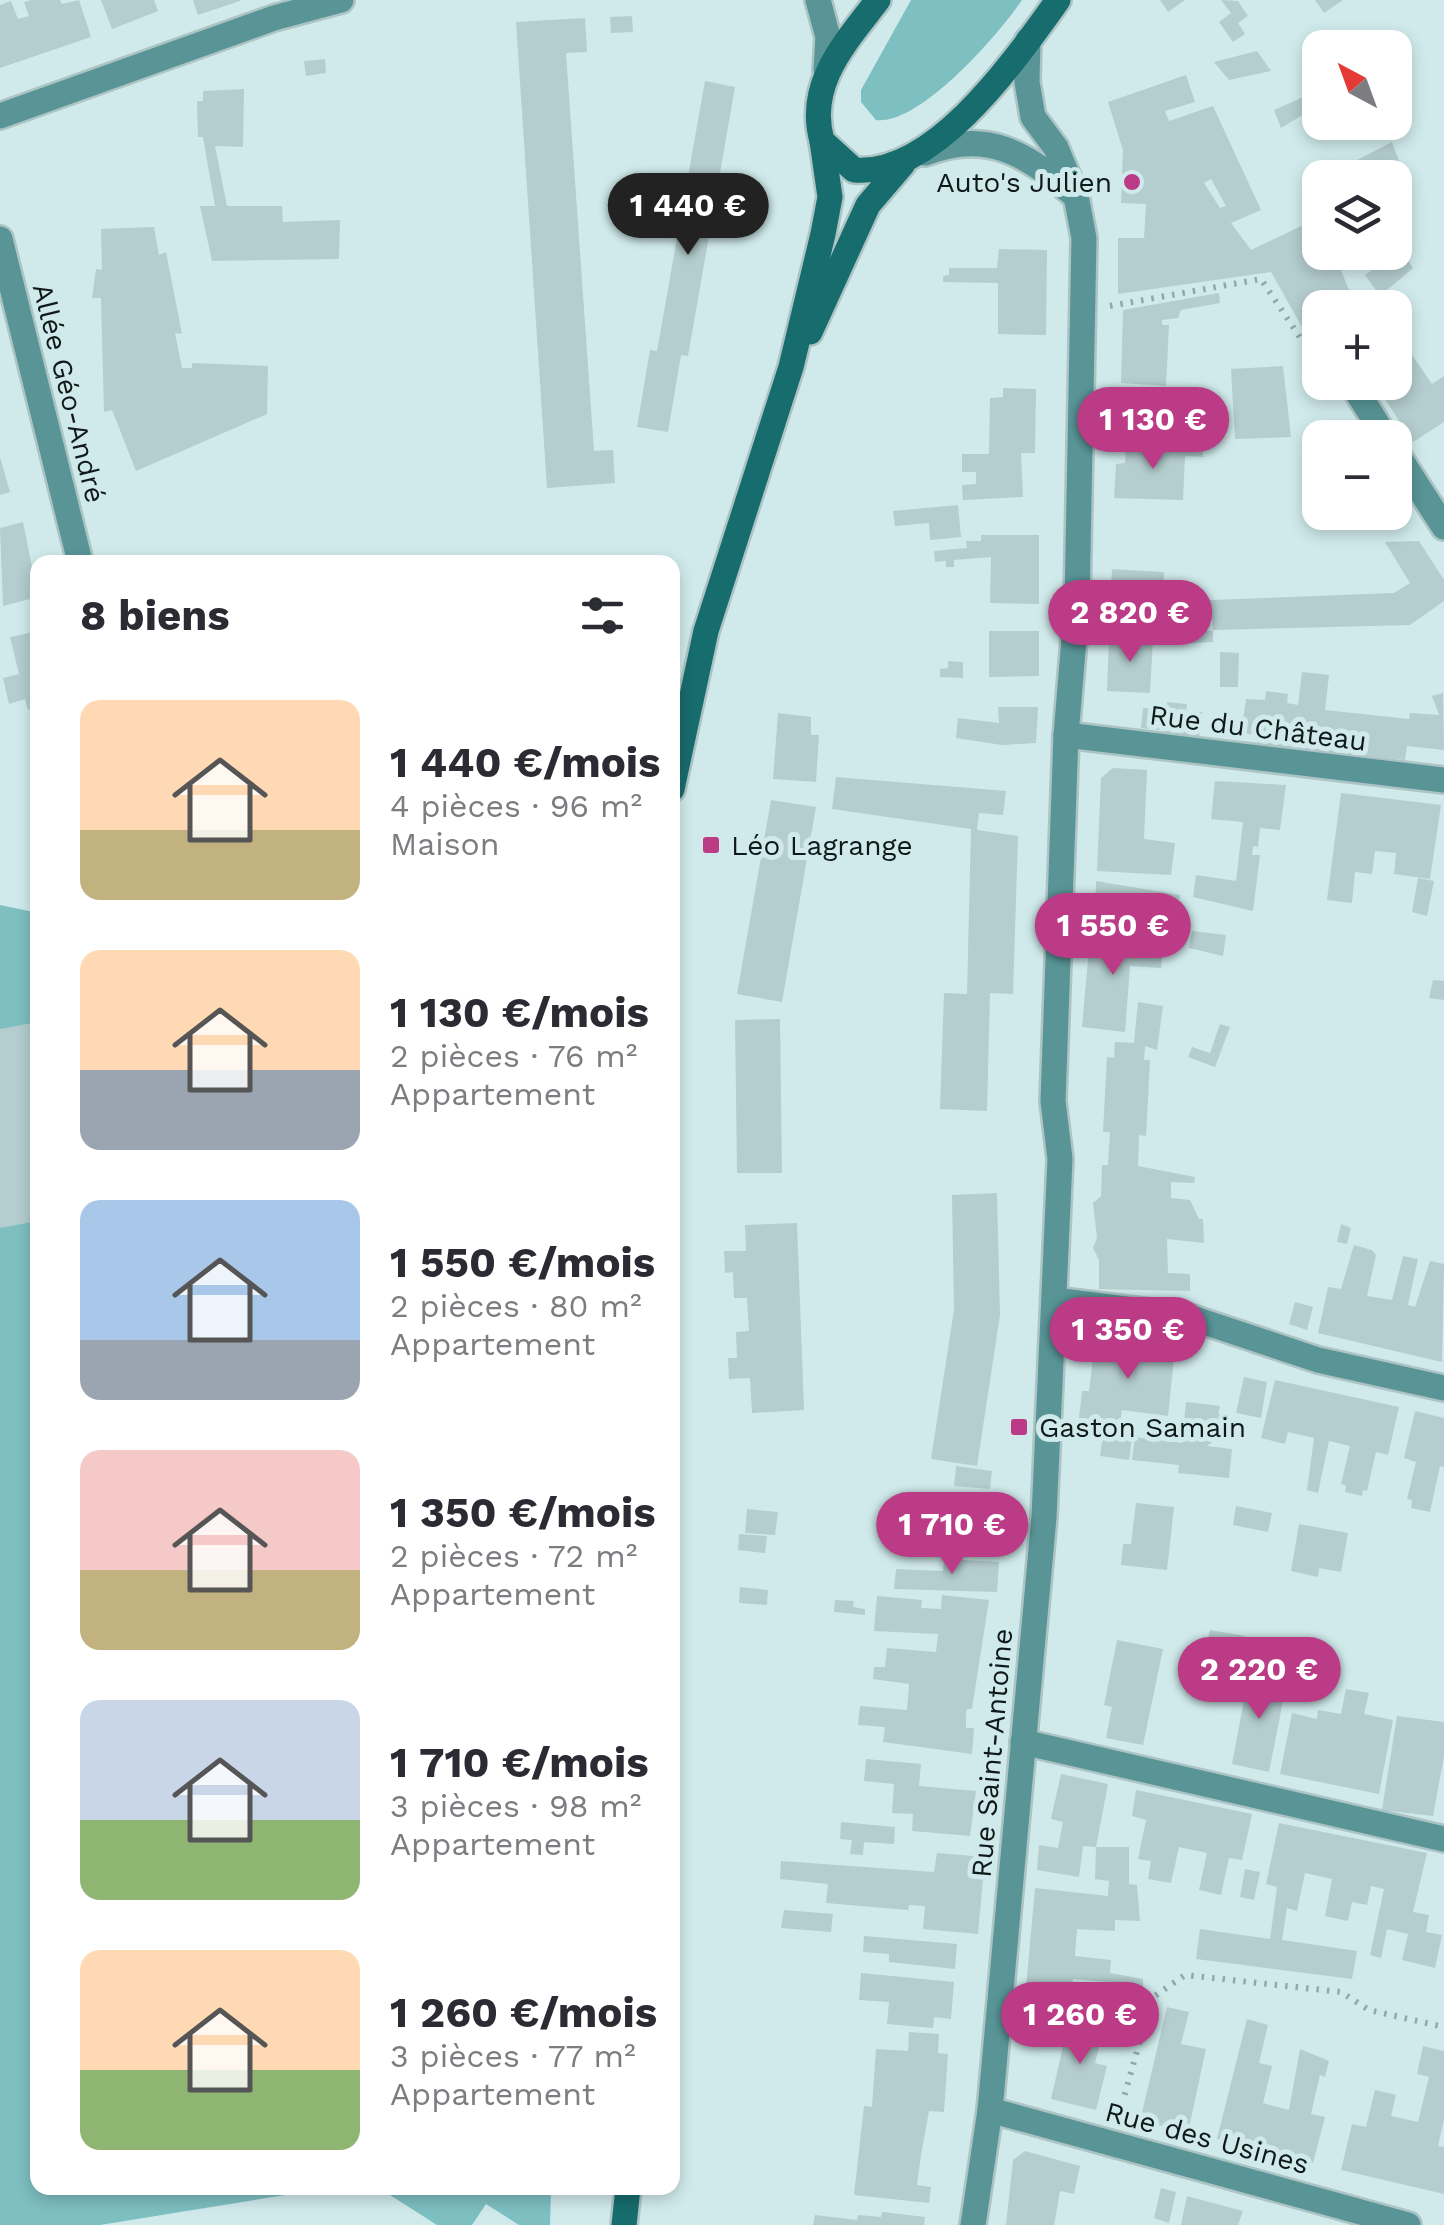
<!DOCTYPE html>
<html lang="fr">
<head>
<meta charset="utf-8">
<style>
	:root { --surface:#fff; --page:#f2f2f3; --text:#2b2b33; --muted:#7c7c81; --accent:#bb3b87 }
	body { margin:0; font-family:"Work Sans",sans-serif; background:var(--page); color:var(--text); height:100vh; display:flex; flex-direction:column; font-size:38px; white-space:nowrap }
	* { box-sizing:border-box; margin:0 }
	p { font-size:32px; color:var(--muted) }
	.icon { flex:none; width:55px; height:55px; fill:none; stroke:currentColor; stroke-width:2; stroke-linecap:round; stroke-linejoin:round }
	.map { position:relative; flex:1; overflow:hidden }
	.panel { position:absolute; left:30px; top:555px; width:650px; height:1640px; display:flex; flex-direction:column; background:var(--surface); border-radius:20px; box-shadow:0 5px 15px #0003 }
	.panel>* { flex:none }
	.needle { width:65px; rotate:319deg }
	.tools { position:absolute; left:1302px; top:30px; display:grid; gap:20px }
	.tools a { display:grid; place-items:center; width:110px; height:110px; border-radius:20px; background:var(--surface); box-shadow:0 5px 15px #0003; font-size:50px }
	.price { position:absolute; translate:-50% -85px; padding:0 22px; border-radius:35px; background:var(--accent); color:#fff; font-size:32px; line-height:65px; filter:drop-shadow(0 2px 5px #0008) }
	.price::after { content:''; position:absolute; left:50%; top:60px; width:30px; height:22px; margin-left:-15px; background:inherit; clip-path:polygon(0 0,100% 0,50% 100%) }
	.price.on { background:#222; color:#fff }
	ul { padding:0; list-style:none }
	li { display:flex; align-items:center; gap:30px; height:250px; padding:0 50px }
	li span { display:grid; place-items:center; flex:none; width:280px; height:200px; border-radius:20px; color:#555 }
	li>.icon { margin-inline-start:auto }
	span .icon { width:120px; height:120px; fill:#fffc; stroke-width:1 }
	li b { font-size:42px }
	h2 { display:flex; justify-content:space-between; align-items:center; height:120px; padding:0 50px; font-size:42px }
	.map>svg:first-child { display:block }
</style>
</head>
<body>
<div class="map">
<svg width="1444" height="2225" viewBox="0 0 1444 2225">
	<rect width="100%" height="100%" fill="#d0eaeb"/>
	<g fill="#7ebfc1">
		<path d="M911 0H1022C998 35 920 125 876 120L861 102V90Z"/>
		<path d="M0 905 38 913V2188H329L100 2225H0Z"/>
		<path d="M379 2188H551L550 2225H519L486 2204 472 2225H437Z"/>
	</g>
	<g fill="#b4cdce" fill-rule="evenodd">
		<path d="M31 0H60L62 4 79 0 91 37 0 68V5L11 1 18 19 29 16 24 2Z"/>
		<path d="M101 0H154L158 11 112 29Z"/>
		<path d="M193 0H240V1L198 15Z"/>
		<path d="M1160 0H1185L1168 12Z"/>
		<path d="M1221 0 1238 1 1248 16 1238 23 1245 34 1233 42 1219 22 1231 13Z"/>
		<path d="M1315 0H1343L1324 13Z"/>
		<path d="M632 16 633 32 611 33 610 17Z"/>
		<path d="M585 18 587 52 566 53 594 451 613 450 615 483 547 488 516 22Z"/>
		<path d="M1257 51 1271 71 1229 80 1214 62Z"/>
		<path d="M325 59 326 73 306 76 304 61Z"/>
		<path d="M1186 75 1195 102 1165 111 1169 121 1213 106 1261 210 1231 223 1251 250 1320 217V252H1334L1356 308H1320V346L1315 350 1271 272 1118 294V238H1144L1146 204 1121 203 1123 150 1108 102ZM1211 179 1226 206 1220 208 1204 183Z"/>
		<path d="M705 81 735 87 688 356 681 355 668 432 637 427 650 350 657 351Z"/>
		<path d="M244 89 243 147 215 146 227 206H282L283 222 340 220 339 259 212 261 200 206H215L203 137H198L197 101H203V91Z"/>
		<path d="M1312 93 1319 105 1281 128 1274 110Z"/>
		<path d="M1392 142 1399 161 1387 165 1393 178H1336L1334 172Z"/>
		<path d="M154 227 159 255 166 252 182 334 175 333 182 368H192V363L268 366 267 414 136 471 112 410 104 412 101 298H92L96 269 102 270 101 229Z"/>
		<path d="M999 249 1047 250 1046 335 998 334V283L943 282V276L949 275V268H997Z"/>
		<path d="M1401 250 1413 268 1380 296 1365 275Z"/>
		<path d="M1219 293 1220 303 1181 310 1178 318 1162 320V325H1169L1166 386 1121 383 1123 310Z"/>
		<path d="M1397 333 1432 384 1444 376V422L1413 442 1374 382H1395Z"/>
		<path d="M1283 366 1291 437 1235 439 1231 369Z"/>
		<path d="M1003 388 1036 389 1035 453H1021L1023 497 963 500 962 485 976 484V472H962V454H989L990 398 1003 397Z"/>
		<path d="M1165 395 1192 397 1190 442 1161 439Z"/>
		<path d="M1126 444 1203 448V457L1185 456 1183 500 1114 498 1116 464 1125 463Z"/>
		<path d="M0 457 10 492 0 495Z"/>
		<path d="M958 505 961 537 930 540 929 523 895 526 893 511Z"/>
		<path d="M23 522 38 597 3 606 0 528Z"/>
		<path d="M981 535H1039V604L990 603 991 557 954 560V567H946V561L935 562 934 551 967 548 966 541H981Z"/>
		<path d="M1419 541 1444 580V601L1410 625 1213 630 1210 600 1394 593 1410 583 1385 542Z"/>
		<path d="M1112 569 1164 572 1161 633 1109 630Z"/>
		<path d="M1180 584 1199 585 1197 631H1213V642L1166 644 1165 633 1179 632Z"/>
		<path d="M38 631V708L28 710 25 699 9 704 3 678 19 674 10 637Z"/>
		<path d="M989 631H1039V676L989 677Z"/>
		<path d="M1109 637 1153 639 1150 693 1107 691Z"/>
		<path d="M1220 652 1239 653 1238 687H1220Z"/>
		<path d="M948 661 963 662V678L940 677V669L948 668Z"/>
		<path d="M1302 672 1329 675 1325 710 1409 719 1410 713 1439 715 1432 696 1443 693 1444 750 1407 746 1405 760 1257 744 1259 735 1241 733 1246 699 1265 700 1266 691 1288 694 1287 703 1298 705Z"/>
		<path d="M1167 702 1187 704 1186 711 1202 712 1199 738 1164 735Z"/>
		<path d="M998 707H1038L1036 743 1002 745 956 738 958 718 999 723Z"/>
		<path d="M1143 708 1162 709 1160 730 1141 728Z"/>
		<path d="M778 713 811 717V735H819L816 782 773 779Z"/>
		<path d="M1113 768 1147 770 1144 839 1175 843 1171 875 1097 871 1101 778Z"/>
		<path d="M836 777 1006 791 1003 815 979 813 977 830 1018 836 1013 994 990 993 987 1111 940 1109 944 993 967 994 971 829 832 809Z"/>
		<path d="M1215 781 1286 785 1280 830 1260 828 1258 847 1253 846 1252 855H1260L1253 911 1193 897 1196 875 1236 881 1243 822 1211 819Z"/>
		<path d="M1341 793 1441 805 1430 879 1394 874 1396 853 1375 851 1372 874 1355 872 1352 903 1327 900Z"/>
		<path d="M771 800 816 807 782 1002 737 994Z"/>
		<path d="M1418 878 1434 881 1427 916 1412 912Z"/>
		<path d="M1096 881 1180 895 1177 919 1160 926 1095 915Z"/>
		<path d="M1091 927 1163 950 1161 968 1130 966 1125 1032 1082 1027Z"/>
		<path d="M1192 931 1226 935 1223 956 1189 948Z"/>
		<path d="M1433 980 1444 981V1000L1429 998Z"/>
		<path d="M1138 1002 1163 1006 1157 1050 1145 1046 1144 1060H1150L1146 1136 1139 1135 1138 1166 1195 1177 1194 1183 1171 1182V1198L1190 1200 1199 1219H1203L1204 1243 1167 1239 1168 1273 1190 1274V1291L1099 1289V1260L1093 1248 1097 1238 1093 1203 1101 1196 1102 1165H1108L1110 1132H1103L1107 1057 1114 1058 1115 1042 1134 1043Z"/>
		<path d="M780 1019 782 1173H737L735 1020Z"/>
		<path d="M38 1022V1221L0 1228V1029Z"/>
		<path d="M1220 1024 1230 1027 1215 1067 1188 1057 1192 1047 1210 1053Z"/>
		<path d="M997 1193 1000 1315 977 1466 931 1459 954 1310 952 1195Z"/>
		<path d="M797 1223 804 1410 752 1413 750 1378 729 1379 728 1358H737L736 1332 749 1331 747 1298H734L733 1272 725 1273 724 1251H746L745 1225Z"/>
		<path d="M1341 1224 1351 1228 1347 1244 1337 1242Z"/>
		<path d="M1354 1245 1372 1250 1376 1255 1367 1296 1392 1300 1403 1256 1418 1259 1408 1305 1415 1307 1430 1261 1444 1264 1442 1362 1318 1333 1328 1287 1341 1289Z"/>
		<path d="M1295 1302 1313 1307 1307 1330 1289 1324Z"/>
		<path d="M1095 1342 1175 1348 1168 1416 1122 1410 1120 1423 1079 1418 1082 1391H1089Z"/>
		<path d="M1244 1377 1267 1382 1261 1418 1236 1413Z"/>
		<path d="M1275 1380 1399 1407 1388 1455 1376 1452 1367 1491 1363 1490 1362 1496 1345 1492 1346 1486 1341 1484 1350 1446 1329 1441 1318 1493 1307 1490 1314 1438 1288 1432 1285 1444 1261 1438Z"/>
		<path d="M1186 1402 1220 1406 1218 1414 1229 1415 1226 1441 1215 1440 1207 1446 1232 1449 1229 1478 1178 1473 1179 1465 1132 1460 1135 1437 1182 1443Z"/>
		<path d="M1415 1411 1444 1418V1467L1440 1466 1430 1512 1411 1508 1412 1500 1407 1499 1416 1462 1404 1458Z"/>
		<path d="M1103 1435 1132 1438 1129 1460 1100 1456Z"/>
		<path d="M956 1466 992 1471 990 1489 954 1486Z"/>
		<path d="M1136 1503 1174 1507 1167 1570 1121 1565 1123 1544H1131Z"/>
		<path d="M1236 1506 1272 1513 1268 1532 1233 1525Z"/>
		<path d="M939 1508 1000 1514 997 1555 935 1549Z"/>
		<path d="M747 1509 778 1512 775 1535 745 1533Z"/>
		<path d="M1299 1524 1348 1533 1341 1572 1319 1568 1318 1577 1291 1571Z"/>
		<path d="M739 1534 767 1536 765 1553 738 1550Z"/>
		<path d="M944 1559 999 1562 997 1592 894 1589 896 1569 943 1571Z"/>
		<path d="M740 1587 768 1590 767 1605 739 1603Z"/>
		<path d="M942 1595 989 1600 972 1709H967L966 1715V1728H974L972 1754 883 1742 885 1727 858 1725 860 1706 907 1710 909 1684 873 1679 874 1667H885L887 1648 936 1652 938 1634 874 1631 877 1596 922 1600 921 1608 941 1609Z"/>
		<path d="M835 1600 854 1601 853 1607 865 1609V1615L834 1612Z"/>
		<path d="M1210 1630 1245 1636 1242 1652 1206 1646Z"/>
		<path d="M1117 1640 1163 1649 1143 1745 1106 1738 1112 1707 1104 1705Z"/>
		<path d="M1249 1673 1287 1680 1269 1772 1232 1764Z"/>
		<path d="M1346 1689 1369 1693 1364 1714 1393 1720 1379 1794 1280 1774 1292 1713 1317 1719 1318 1710 1341 1714Z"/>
		<path d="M1397 1716 1444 1722V1756L1433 1816 1382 1810Z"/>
		<path d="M866 1759 921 1764 919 1786 976 1791 970 1836 912 1831 913 1814 892 1813 894 1784 864 1781Z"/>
		<path d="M1061 1774 1108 1784 1096 1847H1129V1884L1137 1885 1140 1921 1115 1920V1931L1077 1929 1075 1956 1111 1960 1110 1973 1143 1979 1144 2010 1101 2009 1103 1989H1109L1108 1982 1073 1979 1071 1992 1026 1988 1035 1888 1108 1896 1109 1881 1095 1879 1096 1847 1083 1846 1079 1877 1037 1870 1039 1845 1058 1848 1063 1822 1051 1819Z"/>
		<path d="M1136 1790 1252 1814 1242 1860 1229 1858 1221 1895 1199 1890 1207 1853 1179 1847 1171 1883 1148 1879 1151 1861 1138 1859 1146 1820 1132 1816Z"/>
		<path d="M841 1822 895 1827 894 1844 864 1842 863 1855 850 1854 852 1840 840 1839Z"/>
		<path d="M1279 1823 1427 1853 1413 1912 1429 1915 1426 1932 1442 1935 1435 1968 1402 1960 1408 1934 1387 1929 1381 1958 1370 1955 1384 1889 1371 1886 1367 1905 1352 1902 1348 1921 1325 1916 1332 1879 1305 1873 1297 1911 1287 1908 1282 1940 1357 1951 1352 1979 1196 1959 1200 1929 1270 1939 1277 1887 1266 1884Z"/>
		<path d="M937 1853 985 1857 978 1934 923 1929 925 1906 909 1905 908 1910 826 1903 828 1884 780 1879 781 1861 934 1872Z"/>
		<path d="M1245 1869 1260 1872 1254 1900 1240 1897Z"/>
		<path d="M784 1910 833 1914 831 1932 781 1928Z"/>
		<path d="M864 1936 957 1944 955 1969 889 1962V1954L863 1952Z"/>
		<path d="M861 1973 954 1982 951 2019 934 2017 933 2028 887 2024 889 2002 859 2000Z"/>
		<path d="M1167 2007 1189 2012 1181 2044 1206 2049 1188 2132 1140 2121Z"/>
		<path d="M1247 2019 1268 2025 1259 2063 1272 2066 1263 2103 1289 2110 1300 2049 1329 2061 1325 2077 1320 2075 1311 2114 1325 2117 1313 2163 1290 2157 1291 2154 1217 2139Z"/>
		<path d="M1069 2020 1104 2027 1095 2063 1107 2066 1096 2110 1051 2099Z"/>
		<path d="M909 2032 939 2034 938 2053 948 2054 944 2112 929 2111 921 2155 917 2185 931 2187 929 2203 854 2195 864 2106 872 2107 876 2049 908 2051Z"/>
		<path d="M1423 2046 1444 2051V2119L1438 2146 1444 2147V2194L1341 2170 1352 2124 1366 2127 1375 2090 1396 2095 1391 2116 1418 2122 1429 2077 1417 2074Z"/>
		<path d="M1025 2151 1080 2166 1074 2194 1060 2191 1054 2225H1006L1013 2160Z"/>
		<path d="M1161 2188 1176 2192 1169 2223 1154 2218Z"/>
		<path d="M1187 2196 1243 2211 1238 2225H1181Z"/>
		<path d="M882 2212 925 2217 924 2225H813L815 2215 857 2220 858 2215 881 2217Z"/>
	</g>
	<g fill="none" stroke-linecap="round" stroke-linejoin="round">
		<defs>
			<g id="street">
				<path d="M818 0 828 37 826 70"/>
				<path d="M0 116 274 18 341 0"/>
				<path d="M925 153C987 129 1025 153 1073 194"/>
				<path d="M0 239 80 562"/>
				<path d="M1351 382 1386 438"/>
				<path d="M1395 451 1444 527"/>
				<path d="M1066 735 1444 780"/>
				<path d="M1055 1300 1189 1317 1318 1360 1444 1388"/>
				<path d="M1023 1742 1444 1839"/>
				<path d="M990 2110 1408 2225"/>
				<path d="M973 2225 990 2110 1044 1517 1060 1159 1053 1101 1066 735 1077 603 1084 238 1076 196 1056 148 1033 117 1027 82 1028 40"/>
			</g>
			<g id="secondary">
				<path d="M878 0C845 43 806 84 822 141L854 170C935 177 1015 60 1058 0"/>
				<path d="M810 332 868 205 903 164"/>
				<path d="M672 789 706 631 791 367 823 234 830 197 822 141"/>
				<path d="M624 2225 628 2188"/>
			</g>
		</defs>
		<use href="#street" stroke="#adc4c5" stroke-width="30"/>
		<use href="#secondary" stroke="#adc4c5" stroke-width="30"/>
		<g stroke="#92a7a8" stroke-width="6" stroke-dasharray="2.5 8" stroke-linecap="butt">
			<path d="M1110 306 1261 279 1313 357H1320"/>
			<path d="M1119 2115 1152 1998 1185 1975 1341 1992 1369 2010 1444 2027"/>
		</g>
		<use href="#street" stroke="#599597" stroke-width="25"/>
		<use href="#secondary" stroke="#176c6e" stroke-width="25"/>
	</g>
	<g fill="#bb3b87" stroke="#d0eaeb" stroke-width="4">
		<circle cx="1132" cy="182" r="10"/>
		<rect x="701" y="835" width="20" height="20" rx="5"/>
		<rect x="1009" y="1417" width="20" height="20" rx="5"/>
	</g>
	<g text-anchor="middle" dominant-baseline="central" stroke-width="10" stroke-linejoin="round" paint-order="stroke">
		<g font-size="28" fill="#10191a" stroke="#d0eaeb" text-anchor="start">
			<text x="1112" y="182" text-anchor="end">Auto's Julien</text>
			<text x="731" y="845">Léo Lagrange</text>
			<text x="1039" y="1427">Gaston Samain</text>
		</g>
		<g font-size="28" fill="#10191a" stroke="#d0eaeb">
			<text transform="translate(69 393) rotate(76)">Allée Géo-André</text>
			<text transform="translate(1258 728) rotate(7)">Rue du Château</text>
			<text transform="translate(992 1753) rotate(-85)">Rue Saint-Antoine</text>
			<text transform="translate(1207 2138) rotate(15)">Rue des Usines</text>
		</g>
	</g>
</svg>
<div class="tools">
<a><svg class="needle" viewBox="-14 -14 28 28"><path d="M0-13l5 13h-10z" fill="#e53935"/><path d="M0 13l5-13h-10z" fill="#7c7c81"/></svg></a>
<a><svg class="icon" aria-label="layers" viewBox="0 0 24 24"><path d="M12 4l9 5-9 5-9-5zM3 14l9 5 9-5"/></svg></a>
<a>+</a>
<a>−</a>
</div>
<b class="price on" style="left:688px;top:258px">1 440 €</b>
<b class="price" style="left:1153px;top:472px">1 130 €</b>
<b class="price" style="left:1130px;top:665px">2 820 €</b>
<b class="price" style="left:1113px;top:978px">1 550 €</b>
<b class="price" style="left:1128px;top:1382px">1 350 €</b>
<b class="price" style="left:952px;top:1577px">1 710 €</b>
<b class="price" style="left:1259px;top:1722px">2 220 €</b>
<b class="price" style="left:1080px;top:2067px">1 260 €</b>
<section class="panel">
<h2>8 biens<svg class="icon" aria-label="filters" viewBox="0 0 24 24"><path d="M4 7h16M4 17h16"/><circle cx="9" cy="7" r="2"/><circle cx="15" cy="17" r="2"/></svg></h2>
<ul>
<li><span style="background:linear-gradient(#ffd9b3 65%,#c2b280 0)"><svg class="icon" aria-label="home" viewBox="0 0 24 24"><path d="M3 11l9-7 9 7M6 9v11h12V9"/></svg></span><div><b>1 440 €/mois</b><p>4 pièces · 96 m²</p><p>Maison</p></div></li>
<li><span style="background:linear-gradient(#ffd9b3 60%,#9aa5b1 0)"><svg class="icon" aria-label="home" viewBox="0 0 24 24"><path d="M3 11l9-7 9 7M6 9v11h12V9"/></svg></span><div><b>1 130 €/mois</b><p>2 pièces · 76 m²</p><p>Appartement</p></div></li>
<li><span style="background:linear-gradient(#a9c7e8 70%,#9aa5b1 0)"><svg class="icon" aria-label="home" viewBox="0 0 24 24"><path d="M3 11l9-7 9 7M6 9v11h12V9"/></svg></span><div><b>1 550 €/mois</b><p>2 pièces · 80 m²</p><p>Appartement</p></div></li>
<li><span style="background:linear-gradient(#f6c9c9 60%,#c2b280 0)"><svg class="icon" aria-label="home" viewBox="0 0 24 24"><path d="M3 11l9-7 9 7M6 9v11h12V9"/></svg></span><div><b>1 350 €/mois</b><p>2 pièces · 72 m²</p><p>Appartement</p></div></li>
<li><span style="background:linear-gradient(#c9d6e8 60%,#8fb573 0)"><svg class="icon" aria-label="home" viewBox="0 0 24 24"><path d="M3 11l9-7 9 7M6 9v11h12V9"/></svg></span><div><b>1 710 €/mois</b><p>3 pièces · 98 m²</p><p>Appartement</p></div></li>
<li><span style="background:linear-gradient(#ffd9b3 60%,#8fb573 0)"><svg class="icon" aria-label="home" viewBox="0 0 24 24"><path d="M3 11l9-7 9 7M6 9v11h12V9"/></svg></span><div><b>1 260 €/mois</b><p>3 pièces · 77 m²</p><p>Appartement</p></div></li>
</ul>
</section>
</div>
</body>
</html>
